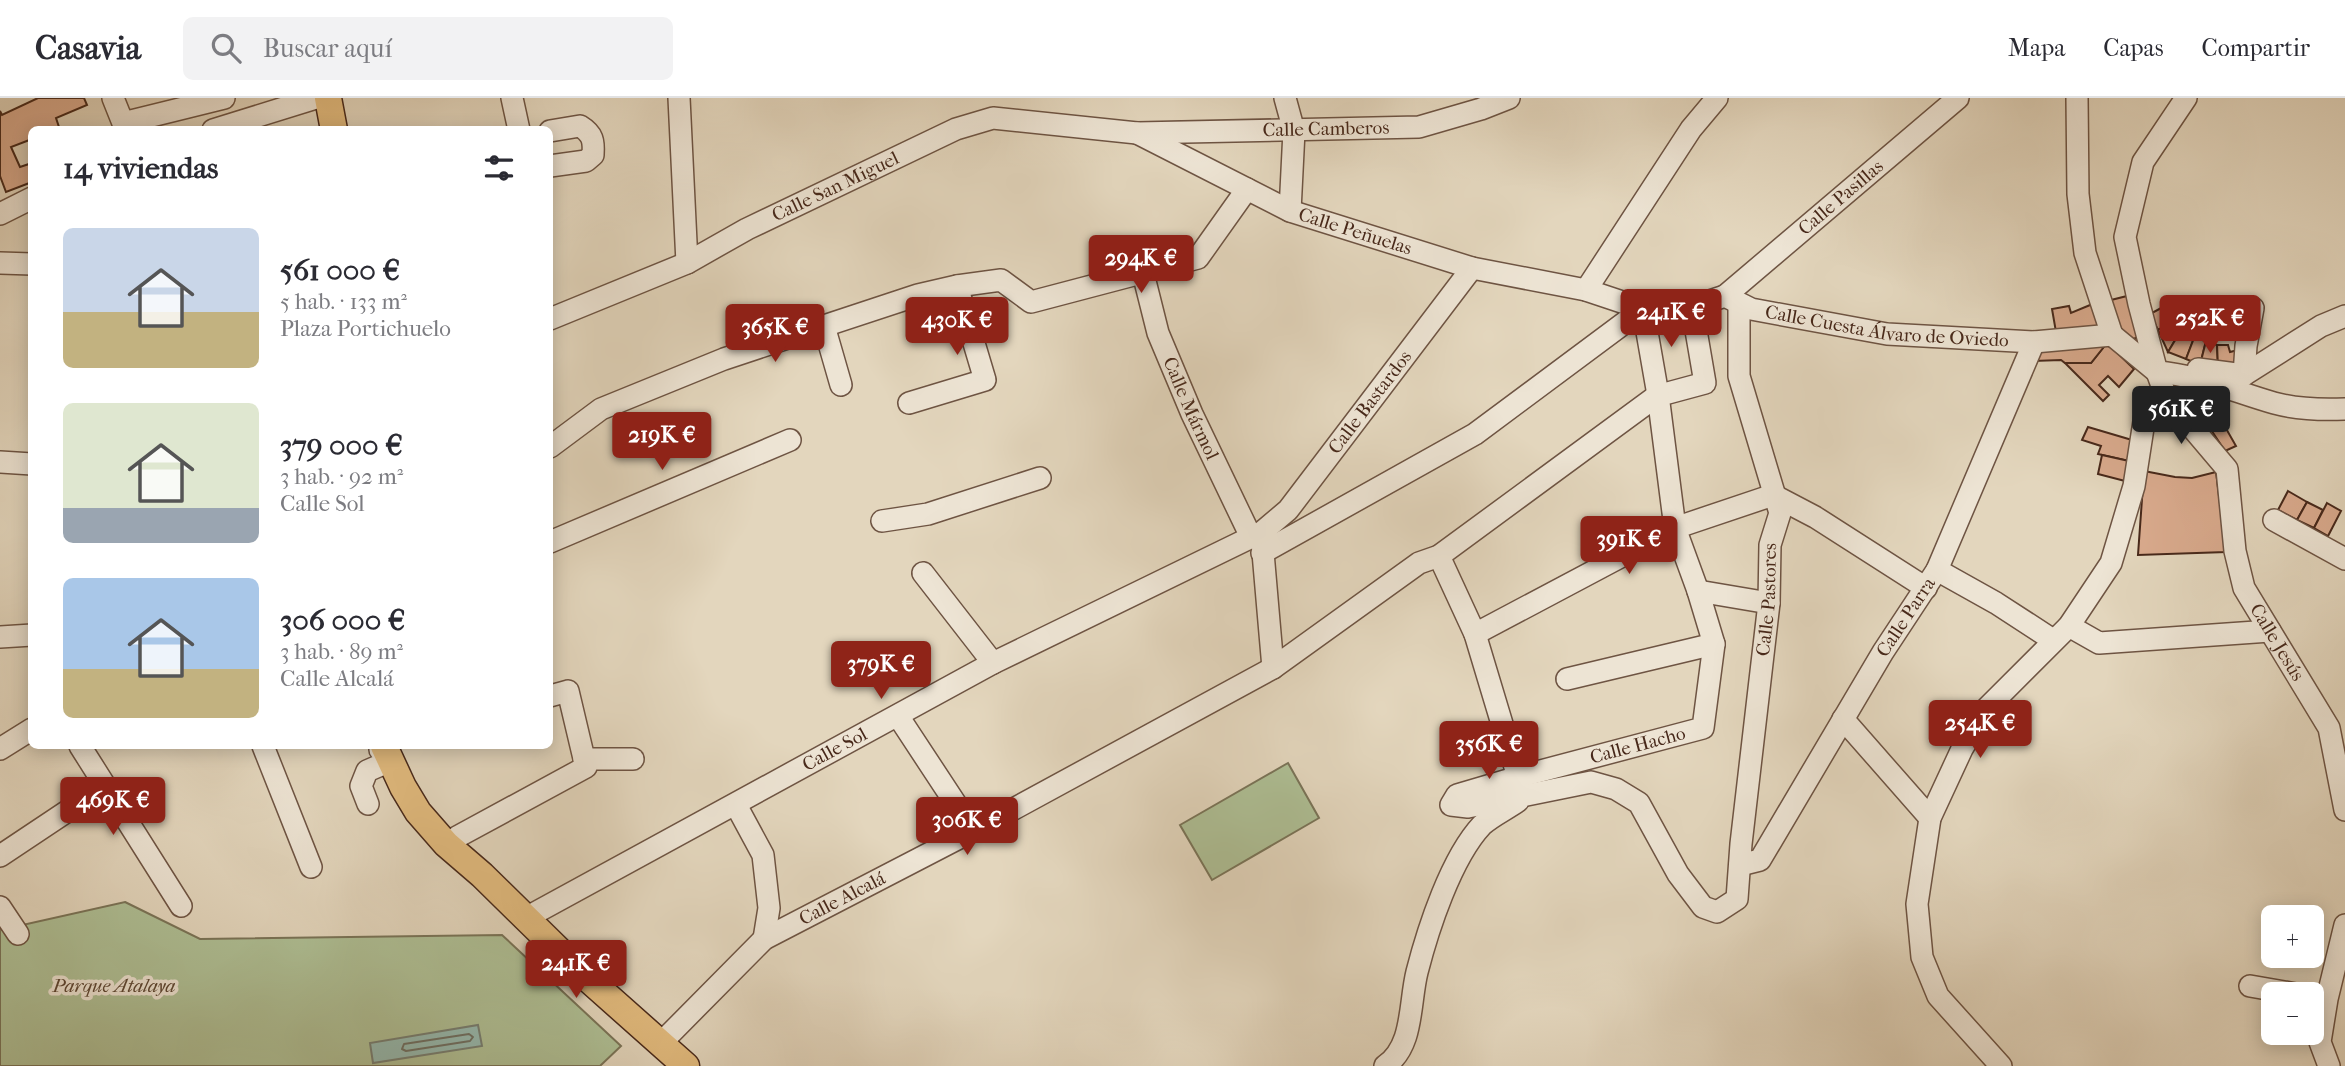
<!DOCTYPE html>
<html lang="es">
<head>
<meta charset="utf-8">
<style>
	:root { --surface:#fff; --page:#f2f2f3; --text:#2b2b33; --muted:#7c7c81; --line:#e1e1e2; --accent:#8f2418 }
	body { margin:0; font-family:"IM FELL French Canon",serif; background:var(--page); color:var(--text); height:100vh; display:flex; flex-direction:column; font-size:26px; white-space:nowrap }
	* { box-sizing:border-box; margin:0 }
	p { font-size:23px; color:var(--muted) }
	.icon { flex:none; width:38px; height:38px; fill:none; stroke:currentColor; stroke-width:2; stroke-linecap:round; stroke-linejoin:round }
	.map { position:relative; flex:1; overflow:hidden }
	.panel { position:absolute; left:28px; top:28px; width:525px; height:623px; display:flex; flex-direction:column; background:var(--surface); border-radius:10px; box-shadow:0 4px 18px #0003 }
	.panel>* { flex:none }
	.controls { position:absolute; left:2261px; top:807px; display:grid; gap:14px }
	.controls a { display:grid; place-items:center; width:63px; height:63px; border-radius:10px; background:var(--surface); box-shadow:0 4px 18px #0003; font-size:35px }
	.price { position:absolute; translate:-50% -60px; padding:0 16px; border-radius:7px; background:var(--accent); color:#fff; font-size:23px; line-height:46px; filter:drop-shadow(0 2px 4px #0008) }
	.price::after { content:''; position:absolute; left:50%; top:42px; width:21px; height:16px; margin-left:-10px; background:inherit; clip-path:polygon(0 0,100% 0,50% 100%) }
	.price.on { background:#222; color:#fff }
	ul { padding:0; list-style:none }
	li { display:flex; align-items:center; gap:21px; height:175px; padding:0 35px }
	li span { display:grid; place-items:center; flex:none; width:196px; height:140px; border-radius:10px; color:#555 }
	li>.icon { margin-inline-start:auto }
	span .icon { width:84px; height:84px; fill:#fffc; stroke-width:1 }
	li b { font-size:30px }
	h2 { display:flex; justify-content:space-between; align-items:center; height:84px; padding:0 35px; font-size:30px }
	header { display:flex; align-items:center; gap:42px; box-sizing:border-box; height:98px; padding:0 35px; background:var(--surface); border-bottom:2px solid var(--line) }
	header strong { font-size:33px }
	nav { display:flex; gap:38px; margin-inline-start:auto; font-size:24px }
	.search { width:490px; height:63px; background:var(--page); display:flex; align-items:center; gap:18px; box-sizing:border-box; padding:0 24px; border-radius:10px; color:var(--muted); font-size:26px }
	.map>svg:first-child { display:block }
</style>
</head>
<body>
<header>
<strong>Casavia</strong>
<div class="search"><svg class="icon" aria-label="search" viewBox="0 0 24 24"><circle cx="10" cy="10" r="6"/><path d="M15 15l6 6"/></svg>Buscar aquí</div>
<nav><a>Mapa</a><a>Capas</a><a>Compartir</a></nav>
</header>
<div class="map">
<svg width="2345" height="968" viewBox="0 0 2345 968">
	<rect width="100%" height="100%" fill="#e3d6bd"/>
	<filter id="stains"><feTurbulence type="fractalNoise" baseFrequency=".00286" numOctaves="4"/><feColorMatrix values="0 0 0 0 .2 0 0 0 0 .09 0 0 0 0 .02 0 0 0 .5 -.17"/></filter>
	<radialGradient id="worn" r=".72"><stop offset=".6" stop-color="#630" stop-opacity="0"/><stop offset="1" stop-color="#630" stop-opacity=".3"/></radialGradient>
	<g fill="#aebf95" stroke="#7a7458" stroke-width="2">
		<path d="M1288 665 1319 720 1212 782 1180 727Z"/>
		<path d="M125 804 200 841 502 837 621 948 600 968H0V832Z"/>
	</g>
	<path fill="#95b9af" stroke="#767f73" stroke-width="2" d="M478 927 482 948 373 965 370 945Z"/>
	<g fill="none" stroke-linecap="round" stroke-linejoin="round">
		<path stroke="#6e7064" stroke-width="2" d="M469 936 473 939 470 943 406 953 402 951 404 946Z"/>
	</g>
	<g fill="#d9aa8d" stroke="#47281a" stroke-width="2">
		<path d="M38 0H84L87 7 56 20 60 32H32V41L11 49 20 69 32 65V84L6 94 0 78V13L2 17Z"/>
		<path d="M2131 197 2144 237 2128 243 2113 219 2107 203Z"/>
		<path d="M2178 201 2184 218 2158 232 2150 216Z"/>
		<path d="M2095 205 2100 230 2056 234 2052 211 2069 208 2071 215Z"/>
		<path d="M2174 223 2180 234 2168 254 2158 232Z"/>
		<path d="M2180 234 2194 240 2186 261 2168 254Z"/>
		<path d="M2194 240 2206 243 2200 267 2186 261Z"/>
		<path d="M2206 243 2217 247 2218 269 2200 267Z"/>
		<path d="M2107 245 2134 271 2119 289 2108 278 2099 287 2109 297 2103 303 2065 265H2091Z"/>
		<path d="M2107 245 2091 265H2065L2061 262 2034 263 2040 250Z"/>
		<path d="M2217 247H2228L2230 254 2238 252 2239 269H2218Z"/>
		<path d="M2197 288 2211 297 2200 315 2185 306Z"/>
		<path d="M2211 297 2227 303 2220 320 2236 348 2225 353 2200 315Z"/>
		<path d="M2088 329 2132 342 2129 363 2098 356 2101 348 2082 342Z"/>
		<path d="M2102 357 2129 363 2125 383 2098 376Z"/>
		<path d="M2144 373 2175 379 2192 380 2216 374 2226 454 2138 457Z"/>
		<path d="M2288 393 2307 404 2297 422 2278 412Z"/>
		<path d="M2307 404 2323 412 2314 430 2297 422Z"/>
		<path d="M2327 405 2341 413 2328 438 2314 430Z"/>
	</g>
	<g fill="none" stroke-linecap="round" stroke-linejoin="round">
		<defs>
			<g id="minor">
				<path d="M113 0 123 25 224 0"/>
				<path d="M512 0 519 32"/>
				<path d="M679 0 687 165"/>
				<path d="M1285 0 1294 33 1290 113"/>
				<path d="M2077 0 2078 96 2085 155 2112 237"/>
				<path id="s1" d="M2186 0 2143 64 2125 139 2139 206 2157 274 2166 299 2227 371 2235 453 2244 490 2329 630 2345 712"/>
				<path d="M213 32 316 0"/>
				<path d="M550 33 580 28C593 36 594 43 593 57L586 63 550 68"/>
				<path id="s2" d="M1137 35 1290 113 1472 170 1586 192 1643 211 1692 209 1725 198 1751 211 1887 236 2034 244 2112 237"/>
				<path d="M0 116 32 100"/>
				<path d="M0 165 32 166"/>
				<path id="s3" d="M1143 175 1158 235 1192 316 1251 439"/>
				<path d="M1586 192 1691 31 1717 0"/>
				<path id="s4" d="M1725 198 1958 0"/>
				<path id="s5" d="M550 221 687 165 747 131 956 31 993 20 1137 35 1419 29 1481 11 1509 0"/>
				<path d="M824 228 841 287"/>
				<path d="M2112 237 2157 274"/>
				<path d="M2198 271 2244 277 2321 228 2345 218"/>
				<path d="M2157 274C2198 277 2235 294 2274 305 2296 311 2322 312 2345 311"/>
				<path d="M2244 277 2246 248 2253 210"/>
				<path d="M1668 295 1705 285 1692 209"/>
				<path d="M909 305 985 282 957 188"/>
				<path d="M550 349 601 311 724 261 918 197 957 188 1001 182 1031 204 1198 160 1247 91"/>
				<path d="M0 364 32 366"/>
				<path d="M2274 422 2345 461"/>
				<path d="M882 423 928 416 1040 380"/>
				<path d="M1262 443 1273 570"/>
				<path d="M550 444 790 342"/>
				<path d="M1262 455 1475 336 1643 211"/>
				<path id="s6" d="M1439 458 1475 536 1518 679 1703 630 1714 546 1698 493 1675 430 1658 297 1643 211"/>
				<path d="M1937 472 1996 505 2053 542"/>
				<path d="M923 475 993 565"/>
				<path d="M1698 493 1769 505"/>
				<path d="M2069 528 2099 545 2270 533"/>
				<path d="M1475 536 1675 430 1773 397 1815 419 1926 490"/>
				<path d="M0 539 32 537"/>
				<path d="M1567 581 1714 546"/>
				<path d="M898 618 973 732"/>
				<path d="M1843 621 1930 720"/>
				<path d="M80 648 181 808"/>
				<path d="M263 648 311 769"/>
				<path d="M0 651 32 631"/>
				<path d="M584 661H633"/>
				<path id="s7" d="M1518 679 1457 697 1451 707 1468 709 1591 684 1616 691 1639 705 1678 776 1703 809 1717 814 1737 801 1741 746 1769 505 1770 447 1780 415 1739 278V206"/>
				<path d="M368 706 361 688 367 673 390 663 380 652"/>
				<path d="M736 707 763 757 769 810 764 841"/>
				<path d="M457 739 586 669 568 593 550 598"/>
				<path d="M0 758 105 688"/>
				<path id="s8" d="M1740 767 1760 762 1883 554 1937 472 2034 244"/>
				<path d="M0 809 18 836"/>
				<path id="s9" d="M524 821 993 565 1262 434 1288 412 1472 170"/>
				<path d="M2250 888 2296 896"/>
				<path id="s10" d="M660 946 764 841 986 726 1273 570 1419 465 1439 458 1658 297"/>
				<path d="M1385 968C1414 948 1409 906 1417 874 1428 831 1451 760 1482 727 1492 718 1507 711 1518 703"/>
				<path d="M2001 968 1938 898 1922 859 1917 806 1930 720 1962 651 1984 613 2069 528 2111 465 2134 388 2145 317 2166 299"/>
				<path d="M2329 968 2320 944 2327 901 2345 827"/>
			</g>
			<g id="major">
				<path d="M328 0 334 32"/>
				<path d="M384 648 403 689 418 714 446 746 482 777 587 880 686 968"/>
			</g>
		</defs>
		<use href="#minor" stroke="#6e5443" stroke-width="24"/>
		<use href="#major" stroke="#47281a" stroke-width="29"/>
		<use href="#minor" stroke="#ede4d4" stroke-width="21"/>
		<use href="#major" stroke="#e2bb7e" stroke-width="26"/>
	</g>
	<g text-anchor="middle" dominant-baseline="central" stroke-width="7" stroke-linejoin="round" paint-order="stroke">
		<g font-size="19" fill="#47281a" stroke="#ede4d4">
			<text stroke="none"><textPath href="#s5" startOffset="821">Calle Camberos</textPath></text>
			<text stroke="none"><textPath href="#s5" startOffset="315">Calle San Miguel</textPath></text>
			<text stroke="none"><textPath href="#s4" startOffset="152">Calle Pasillas</textPath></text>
			<text stroke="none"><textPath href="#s2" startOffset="240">Calle Peñuelas</textPath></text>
			<text stroke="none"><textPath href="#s2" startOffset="789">Calle Cuesta Álvaro de Oviedo</textPath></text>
			<text stroke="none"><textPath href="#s9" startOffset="1003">Calle Bastardos</textPath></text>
			<text stroke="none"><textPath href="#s3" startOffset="144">Calle Mármol</textPath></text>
			<text stroke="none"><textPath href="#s7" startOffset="733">Calle Pastores</textPath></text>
			<text stroke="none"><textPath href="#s8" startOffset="304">Calle Parra</textPath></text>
			<text stroke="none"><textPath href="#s1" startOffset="598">Calle Jesús</textPath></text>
			<text stroke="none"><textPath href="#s6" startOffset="359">Calle Hacho</textPath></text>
			<text stroke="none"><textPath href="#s9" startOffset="354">Calle Sol</textPath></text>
			<text stroke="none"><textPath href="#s10" startOffset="236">Calle Alcalá</textPath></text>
		</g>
		<g font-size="19" font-style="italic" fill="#5c4633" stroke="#ede4d4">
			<text x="114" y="888">Parque Atalaya</text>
		</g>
	</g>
	<rect width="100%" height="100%" filter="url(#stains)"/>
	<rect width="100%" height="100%" fill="url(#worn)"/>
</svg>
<div class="controls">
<a>+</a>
<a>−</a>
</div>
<b class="price" style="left:1141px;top:197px">294K €</b>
<b class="price" style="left:1671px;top:251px">241K €</b>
<b class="price" style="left:2210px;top:257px">252K €</b>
<b class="price" style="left:957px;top:259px">430K €</b>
<b class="price" style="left:775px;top:266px">365K €</b>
<b class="price on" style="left:2181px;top:348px">561K €</b>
<b class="price" style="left:662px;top:374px">219K €</b>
<b class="price" style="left:1629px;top:478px">391K €</b>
<b class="price" style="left:881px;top:603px">379K €</b>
<b class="price" style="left:1980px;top:662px">254K €</b>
<b class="price" style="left:1489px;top:683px">356K €</b>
<b class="price" style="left:113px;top:739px">469K €</b>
<b class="price" style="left:967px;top:759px">306K €</b>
<b class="price" style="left:576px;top:902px">241K €</b>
<section class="panel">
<h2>14 viviendas<svg class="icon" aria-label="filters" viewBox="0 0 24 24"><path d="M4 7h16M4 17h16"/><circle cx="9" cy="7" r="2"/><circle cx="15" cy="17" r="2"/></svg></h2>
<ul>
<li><span style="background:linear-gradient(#c9d6e8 60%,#c2b280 0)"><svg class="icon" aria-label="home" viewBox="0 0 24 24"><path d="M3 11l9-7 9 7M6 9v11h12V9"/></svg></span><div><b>561 000 €</b><p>5 hab. · 133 m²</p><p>Plaza Portichuelo</p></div></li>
<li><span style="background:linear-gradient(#dfe7d0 75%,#9aa5b1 0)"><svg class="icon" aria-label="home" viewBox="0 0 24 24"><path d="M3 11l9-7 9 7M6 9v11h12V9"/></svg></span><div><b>379 000 €</b><p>3 hab. · 92 m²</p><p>Calle Sol</p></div></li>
<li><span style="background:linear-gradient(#a9c7e8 65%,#c2b280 0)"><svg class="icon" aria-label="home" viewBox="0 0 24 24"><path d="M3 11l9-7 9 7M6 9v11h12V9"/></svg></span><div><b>306 000 €</b><p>3 hab. · 89 m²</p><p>Calle Alcalá</p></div></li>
</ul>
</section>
</div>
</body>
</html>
